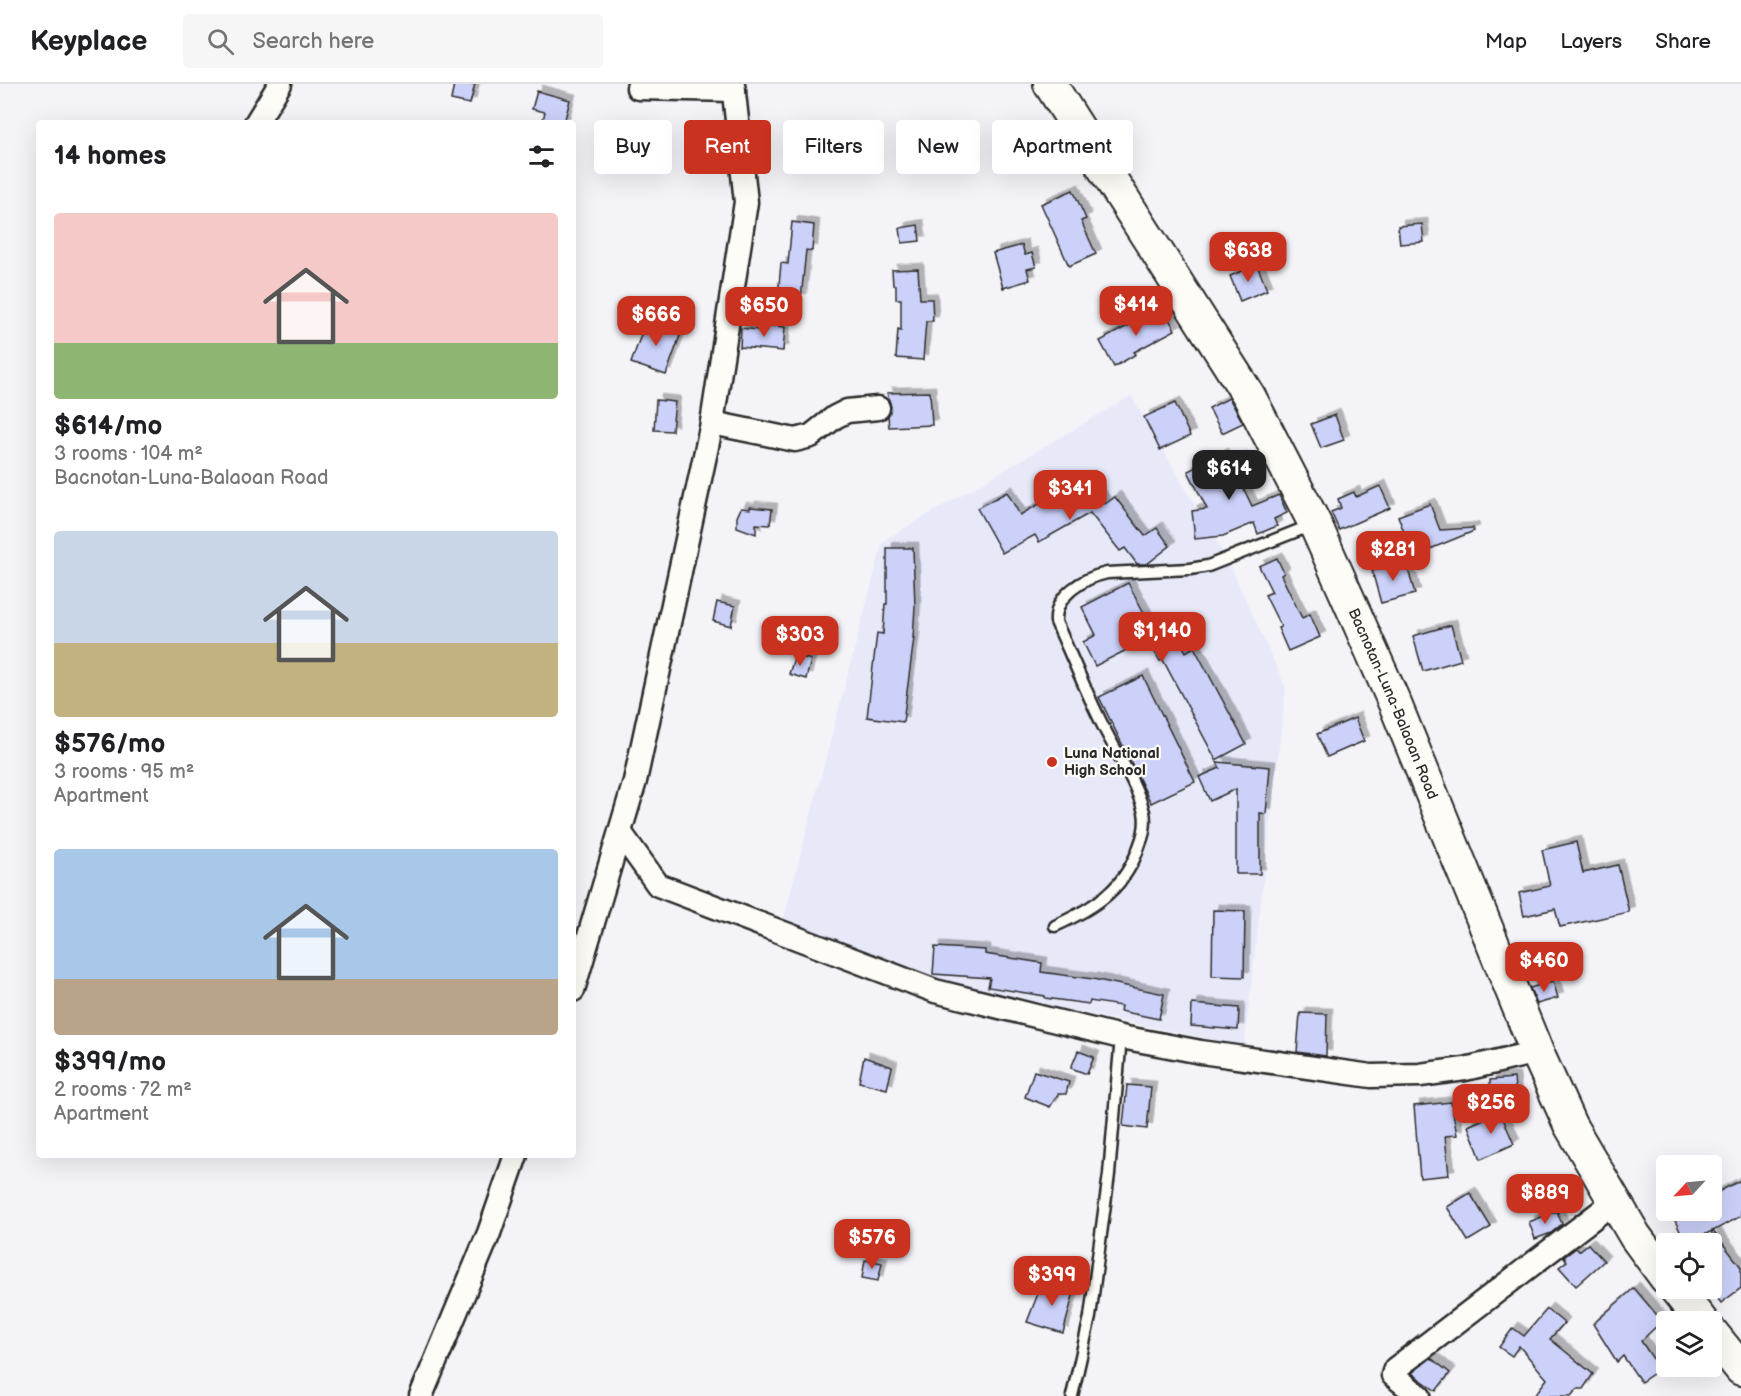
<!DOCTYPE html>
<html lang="en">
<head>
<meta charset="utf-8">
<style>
	:root { --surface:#fff; --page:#f6f6f6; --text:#202124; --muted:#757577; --line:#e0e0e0; --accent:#c8321e }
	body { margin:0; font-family:"Balsamiq Sans",sans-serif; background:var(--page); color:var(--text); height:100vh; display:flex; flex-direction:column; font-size:22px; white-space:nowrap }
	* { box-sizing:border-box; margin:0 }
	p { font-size:20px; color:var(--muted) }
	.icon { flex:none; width:33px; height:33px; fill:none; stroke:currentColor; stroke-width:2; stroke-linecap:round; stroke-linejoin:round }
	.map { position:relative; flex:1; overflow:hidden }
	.side { position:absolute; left:36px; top:36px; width:540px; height:1038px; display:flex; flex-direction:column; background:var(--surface); border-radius:6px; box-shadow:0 6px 24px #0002 }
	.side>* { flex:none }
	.guide { position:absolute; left:594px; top:36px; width:570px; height:54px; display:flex; gap:12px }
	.needle { width:39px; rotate:244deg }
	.controls { position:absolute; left:1656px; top:1071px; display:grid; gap:12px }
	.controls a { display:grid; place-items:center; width:66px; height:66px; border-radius:6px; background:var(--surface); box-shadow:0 6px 24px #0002; font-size:30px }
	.price { position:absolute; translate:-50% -51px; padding:0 14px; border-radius:12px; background:var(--accent); color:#fff; font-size:20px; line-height:39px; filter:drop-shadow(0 2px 3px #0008) }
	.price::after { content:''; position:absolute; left:50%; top:36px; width:18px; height:14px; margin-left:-9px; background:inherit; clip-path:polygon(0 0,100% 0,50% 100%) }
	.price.current { background:#222; color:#fff }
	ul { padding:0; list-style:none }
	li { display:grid; align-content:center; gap:12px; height:318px; padding:0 18px }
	li span { display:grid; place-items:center; height:186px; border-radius:6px; color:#555 }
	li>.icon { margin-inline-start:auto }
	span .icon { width:108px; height:108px; fill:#fffc; stroke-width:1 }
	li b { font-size:26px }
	h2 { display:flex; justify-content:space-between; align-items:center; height:72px; padding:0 18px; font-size:26px }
	.chip { padding:0 21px; border-radius:6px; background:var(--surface); box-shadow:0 6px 24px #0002; font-size:21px; line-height:54px }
	.chip.current { background:var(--accent); color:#fff }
	header { display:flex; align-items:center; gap:36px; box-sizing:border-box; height:84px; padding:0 30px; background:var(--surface); border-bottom:2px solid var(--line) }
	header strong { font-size:28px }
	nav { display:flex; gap:33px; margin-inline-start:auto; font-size:21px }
	.search { width:420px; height:54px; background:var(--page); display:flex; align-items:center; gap:15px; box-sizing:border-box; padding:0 21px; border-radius:6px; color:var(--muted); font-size:22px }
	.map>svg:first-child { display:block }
</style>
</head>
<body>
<header>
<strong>Keyplace</strong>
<div class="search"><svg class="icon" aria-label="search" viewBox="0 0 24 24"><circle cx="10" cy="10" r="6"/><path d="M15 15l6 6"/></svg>Search here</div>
<nav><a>Map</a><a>Layers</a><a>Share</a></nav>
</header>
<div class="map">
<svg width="1741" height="1312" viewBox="0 0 1741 1312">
	<defs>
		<filter id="shadow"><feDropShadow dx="5.5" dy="-5.5" stdDeviation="0" flood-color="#0004"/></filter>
	</defs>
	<rect width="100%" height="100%" fill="#f3f3f8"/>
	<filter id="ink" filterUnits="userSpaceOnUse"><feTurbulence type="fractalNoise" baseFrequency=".0167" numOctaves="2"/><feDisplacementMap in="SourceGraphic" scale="12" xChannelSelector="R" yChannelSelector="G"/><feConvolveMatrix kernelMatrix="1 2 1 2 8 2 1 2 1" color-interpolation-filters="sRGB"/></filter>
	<g filter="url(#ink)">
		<path fill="#e7e9f9" d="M1131 312 1228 477 1286 604 1244 962 941 900 783 837 883 457Z"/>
		<g fill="#ccd1fa" stroke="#2b2b2b" stroke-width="1.5" filter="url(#shadow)">
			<path d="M454 0H475L470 20 451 16Z"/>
			<path d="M537 7 570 16 564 39H542L545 28 532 25Z"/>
			<path d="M1073 106 1086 135 1081 137 1096 170 1069 182 1041 120Z"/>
			<path d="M792 138 814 141 812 167 806 166 801 215 778 213 781 179 788 180Z"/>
			<path d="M1422 140 1424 158 1400 160 1398 142Z"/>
			<path d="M918 141 920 157 902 159 900 144Z"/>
			<path d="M1022 161 1025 171 1032 169 1036 183 1027 185 1030 196 1003 204 993 169Z"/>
			<path d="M1257 181 1267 206 1240 217 1230 192Z"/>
			<path d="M918 185 920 215H932L933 237H926L923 276 896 274 898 245 901 246V215H896V201H893L892 186Z"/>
			<path d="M1153 228 1157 235 1166 230 1175 246 1134 268 1136 270 1114 283 1100 257Z"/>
			<path d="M647 234 682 246 666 291 631 279Z"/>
			<path d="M766 241 785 243 783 267 740 263 741 244 766 247Z"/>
			<path d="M930 308 932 341 889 343 888 332 891 323 887 309Z"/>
			<path d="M1229 314 1243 339 1222 349 1209 324Z"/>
			<path d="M656 316 675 318 672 347 654 346Z"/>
			<path d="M1175 319 1190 352 1160 366 1144 333Z"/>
			<path d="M1335 331 1344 356 1321 364 1311 340Z"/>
			<path d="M1222 370 1227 380 1241 373 1250 393 1240 397 1252 422 1279 411 1287 429 1274 435 1277 442 1258 450 1254 439 1223 452 1195 455 1192 427 1207 425 1188 387Z"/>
			<path d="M1089 392 1105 420 1115 413 1145 452 1157 444 1170 462 1147 480H1137L1125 464 1120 467 1090 429 1039 458 1035 451 1002 469 977 424 1007 408 1020 431Z"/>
			<path d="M1380 402 1390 424 1339 446 1331 428 1341 424 1338 415 1354 408 1356 413Z"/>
			<path d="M1430 420 1440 446 1473 444 1474 447 1413 472 1398 432Z"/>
			<path d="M750 423 772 425 770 441 756 440V450L737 443V433L741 424 750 425Z"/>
			<path d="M887 464H913L915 523 913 554H914L903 638 867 633 877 549 883 550 885 520H887Z"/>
			<path d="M1277 474 1284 489 1281 491 1302 534 1310 530 1320 553 1288 567 1278 544 1281 543 1265 511 1272 508 1259 482Z"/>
			<path d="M1406 478 1415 510 1381 519 1372 487Z"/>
			<path d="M1128 499 1156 551 1172 542 1186 568 1194 563 1246 660 1216 676 1163 576 1160 577 1148 556 1152 553 1095 582 1083 558 1096 551 1082 523Z"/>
			<path d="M717 518 735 522 731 542 713 537Z"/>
			<path d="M1451 541 1461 576 1423 587 1413 552Z"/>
			<path d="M795 571 811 576 806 595 789 590Z"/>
			<path d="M1143 592 1195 698 1151 719 1099 613Z"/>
			<path d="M1355 634 1364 657 1327 673 1317 650Z"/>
			<path d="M1217 678 1270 683 1266 730 1260 729V790H1236V705L1210 717 1199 693 1220 684Z"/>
			<path d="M1576 758 1583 789 1618 781 1629 828 1560 843 1555 825 1524 832 1519 809 1550 802 1542 766Z"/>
			<path d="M1213 826 1245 827 1244 893 1212 892Z"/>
			<path d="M935 863 985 866V870L1042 879 1041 888 1093 895 1164 910 1159 935 1120 927 1121 922 1090 917 1089 920 1045 914V912L988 903 990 894 933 890Z"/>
			<path d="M1553 897 1558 914 1537 920 1530 904Z"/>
			<path d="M1192 920 1239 924 1238 946 1191 942Z"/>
			<path d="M1300 929 1327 930 1326 972 1297 968Z"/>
			<path d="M1078 967 1094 973 1087 990 1071 984Z"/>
			<path d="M864 973 892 983 887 1005 859 998Z"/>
			<path d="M1034 987 1069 998 1066 1010H1058L1050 1023 1025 1013Z"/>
			<path d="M1514 994 1517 1023 1492 1026 1490 996Z"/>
			<path d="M1127 1001 1151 1003 1147 1045 1123 1042Z"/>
			<path d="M1451 1018 1457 1051 1445 1052 1449 1091 1420 1094 1414 1022Z"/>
			<path d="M1500 1028 1514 1060 1481 1075 1468 1042Z"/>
			<path d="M1741 1096V1132L1713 1147 1741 1183V1204L1721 1219 1712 1207V1147L1686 1160 1670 1126H1712V1111Z"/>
			<path d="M1470 1109 1491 1143 1468 1157 1447 1123Z"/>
			<path d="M1557 1127 1562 1140 1551 1149 1535 1155 1529 1138Z"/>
			<path d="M1588 1160 1604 1177 1576 1202 1559 1183 1567 1177 1564 1173 1576 1164 1579 1167Z"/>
			<path d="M865 1176 882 1179 878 1197 862 1194Z"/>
			<path d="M1044 1194 1074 1208 1063 1249 1027 1238Z"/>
			<path d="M1634 1204 1662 1237 1641 1257 1660 1285 1641 1298 1623 1272 1617 1278 1593 1240Z"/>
			<path d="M1547 1225 1564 1239 1550 1255 1593 1290 1583 1305H1577L1571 1312H1534L1547 1295 1519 1262 1512 1272 1499 1263 1513 1244 1524 1252Z"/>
			<path d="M1431 1274 1450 1289 1436 1307 1412 1289Z"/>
		</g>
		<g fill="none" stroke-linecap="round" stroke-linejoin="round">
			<defs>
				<g id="lane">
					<path d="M1055 842C1096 823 1126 804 1140 760 1144 750 1146 738 1144 728 1136 698 1117 670 1103 642 1086 608 1072 573 1056 538 1054 511 1084 494 1107 489L1190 485 1208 482 1312 441"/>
					<path d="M1072 1312 1090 1233 1109 1090 1121 953"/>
				</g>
				<g id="street">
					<path d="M638 4 734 6"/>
					<path d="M256 39 280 0"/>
					<path d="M712 339 795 356 811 352 835 333 847 327 878 324"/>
					<path d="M620 748 658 801 935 907 1121 953 1201 968 1371 992 1420 991 1465 985 1537 968"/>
					<path d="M573 906 635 697 712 339 746 118 733 0"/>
					<path d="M421 1312 489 1149 516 1071"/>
					<path d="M1419 1312 1393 1291 1395 1285 1615 1117"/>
				</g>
				<g id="secondary">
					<path id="s1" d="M1050 0 1249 312 1315 440 1395 620 1537 968 1570 1041 1635 1152 1666 1194"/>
					<path d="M1675 1204 1702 1238"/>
					<path d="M1712 1249 1741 1285"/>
				</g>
			</defs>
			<use href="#lane" stroke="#2b2b2b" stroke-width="15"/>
			<use href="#street" stroke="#2b2b2b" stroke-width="27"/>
			<use href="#secondary" stroke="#2b2b2b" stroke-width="36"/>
			<use href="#lane" stroke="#fdfcf7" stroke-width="10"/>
			<use href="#street" stroke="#fdfcf7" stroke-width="22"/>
			<use href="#secondary" stroke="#fdfcf7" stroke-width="32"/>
		</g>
	</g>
	<circle fill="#c8321e" stroke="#fdfcf7" stroke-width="2" cx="1052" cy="678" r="6"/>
	<g text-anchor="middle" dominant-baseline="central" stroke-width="4.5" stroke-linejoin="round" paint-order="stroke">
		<g font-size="15" fill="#2b2b2b" stroke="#fdfcf7">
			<text stroke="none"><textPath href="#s1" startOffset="710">Bacnotan-Luna-Balaoan Road</textPath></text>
		</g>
		<g font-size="15" font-weight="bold" fill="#2b2b2b" stroke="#fdfcf7" text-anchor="start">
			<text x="1064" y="669">Luna National<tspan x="1064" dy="17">High School</tspan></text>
		</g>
	</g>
</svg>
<div class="controls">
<a><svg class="needle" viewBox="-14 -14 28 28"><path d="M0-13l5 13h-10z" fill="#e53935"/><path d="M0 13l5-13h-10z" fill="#757577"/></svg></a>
<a><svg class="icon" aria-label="locate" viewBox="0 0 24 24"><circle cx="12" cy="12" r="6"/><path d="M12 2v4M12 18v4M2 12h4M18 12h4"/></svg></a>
<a><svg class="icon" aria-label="layers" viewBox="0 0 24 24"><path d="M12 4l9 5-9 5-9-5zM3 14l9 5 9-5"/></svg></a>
</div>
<b class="price" style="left:1248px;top:199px">$638</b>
<b class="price" style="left:1136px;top:253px">$414</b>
<b class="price" style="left:764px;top:254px">$650</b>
<b class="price" style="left:656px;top:263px">$666</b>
<b class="price current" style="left:1229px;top:417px">$614</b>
<b class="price" style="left:1070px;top:437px">$341</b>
<b class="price" style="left:1393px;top:498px">$281</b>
<b class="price" style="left:1162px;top:579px">$1,140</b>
<b class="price" style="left:800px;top:583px">$303</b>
<b class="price" style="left:1544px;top:909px">$460</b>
<b class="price" style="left:1491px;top:1051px">$256</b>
<b class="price" style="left:1545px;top:1141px">$889</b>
<b class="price" style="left:872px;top:1186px">$576</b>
<b class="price" style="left:1052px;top:1223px">$399</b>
<div class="guide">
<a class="chip">Buy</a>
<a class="chip current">Rent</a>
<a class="chip">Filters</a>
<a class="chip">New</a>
<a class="chip">Apartment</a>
</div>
<section class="side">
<h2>14 homes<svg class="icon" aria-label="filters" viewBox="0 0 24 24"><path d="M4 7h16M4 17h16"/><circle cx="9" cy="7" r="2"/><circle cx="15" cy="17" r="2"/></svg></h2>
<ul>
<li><span style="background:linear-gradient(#f6c9c9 70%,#8fb573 0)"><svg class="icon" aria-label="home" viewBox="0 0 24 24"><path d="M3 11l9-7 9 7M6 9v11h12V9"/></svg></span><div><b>$614/mo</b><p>3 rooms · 104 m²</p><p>Bacnotan-Luna-Balaoan Road</p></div></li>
<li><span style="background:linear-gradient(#c9d6e8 60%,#c2b280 0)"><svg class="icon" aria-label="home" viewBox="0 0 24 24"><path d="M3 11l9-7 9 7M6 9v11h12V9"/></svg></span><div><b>$576/mo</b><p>3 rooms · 95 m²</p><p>Apartment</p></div></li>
<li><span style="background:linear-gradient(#a9c7e8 70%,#b9a48a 0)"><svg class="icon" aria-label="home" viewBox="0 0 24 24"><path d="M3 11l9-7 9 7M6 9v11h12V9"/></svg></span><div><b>$399/mo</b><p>2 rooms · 72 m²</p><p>Apartment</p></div></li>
</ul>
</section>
</div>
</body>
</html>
